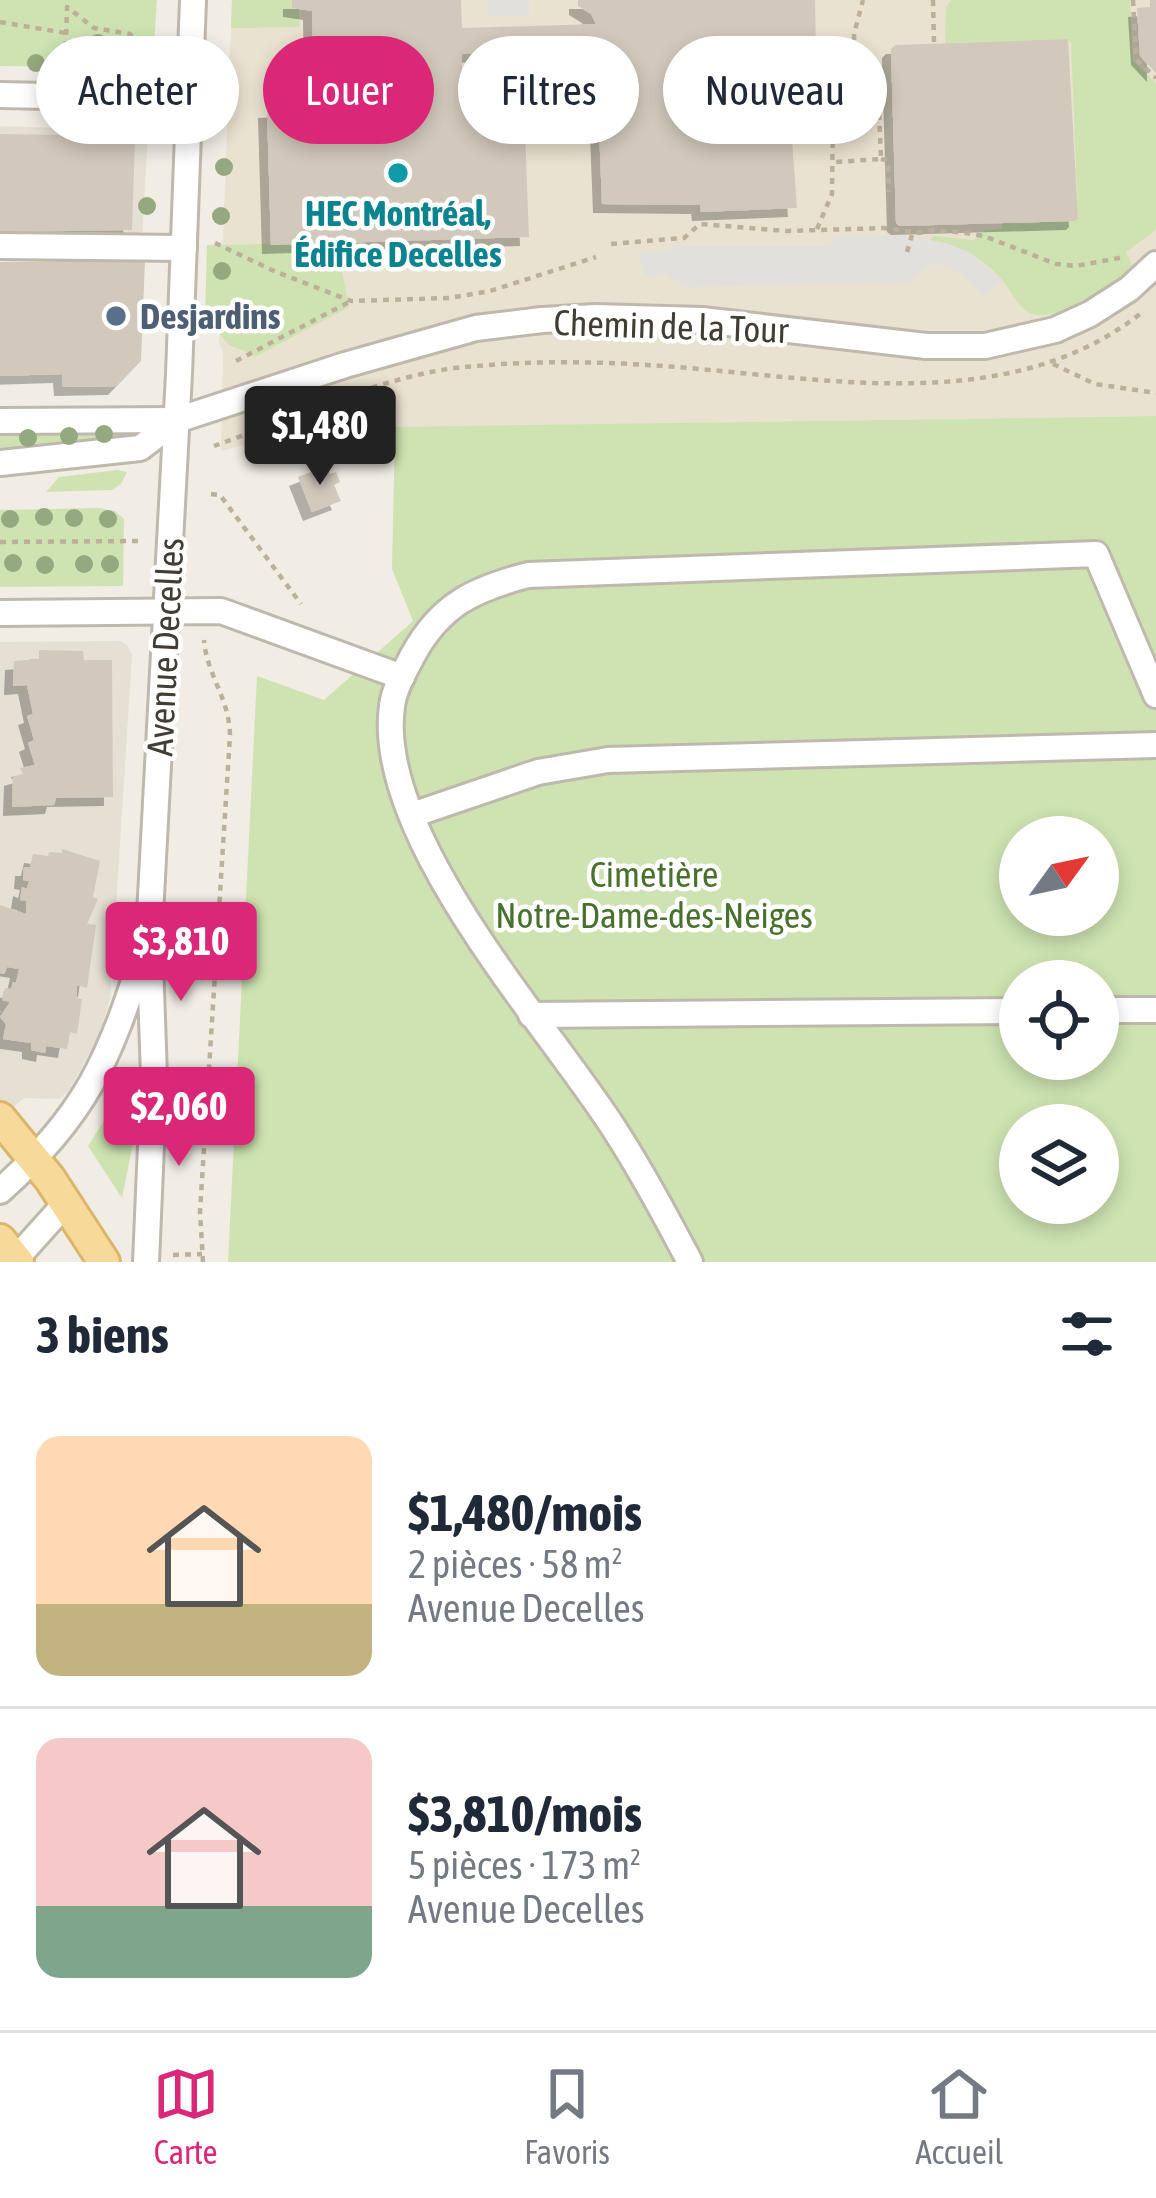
<!DOCTYPE html>
<html lang="fr">
<head>
<meta charset="utf-8">
<style>
	:root { --surface:#fff; --page:#f6f6f7; --text:#1f2937; --muted:#747a83; --line:#e0e1e3; --accent:#db2777 }
	body { margin:0; font-family:"Asap Condensed",sans-serif; background:var(--page); color:var(--text); height:100vh; display:flex; flex-direction:column; font-size:45px; white-space:nowrap }
	* { box-sizing:border-box; margin:0 }
	p { font-size:39px; color:var(--muted) }
	.icon { flex:none; width:66px; height:66px; fill:none; stroke:currentColor; stroke-width:2; stroke-linecap:round; stroke-linejoin:round }
	.map { position:relative; height:1262px; overflow:hidden }
	.details { display:flex; flex-direction:column; background:var(--surface); flex:1 }
	.details>* { flex:none }
	.guide { position:absolute; left:36px; top:36px; width:1086px; height:108px; display:flex; gap:24px }
	.needle { width:78px; rotate:57deg }
	.fabs { position:absolute; left:999px; top:816px; display:grid; gap:24px }
	.fabs a { display:grid; place-items:center; width:120px; height:120px; border-radius:50%; background:var(--surface); box-shadow:0 6px 18px #0003; font-size:60px }
	.price { position:absolute; translate:-50% -102px; padding:0 27px; border-radius:12px; background:var(--accent); color:#fff; font-size:39px; line-height:78px; filter:drop-shadow(0 3px 6px #0008) }
	.price::after { content:''; position:absolute; left:50%; top:72px; width:36px; height:27px; margin-left:-18px; background:inherit; clip-path:polygon(0 0,100% 0,50% 100%) }
	.price.on { background:#222; color:#fff }
	ul { padding:0; list-style:none }
	li { display:flex; align-items:center; gap:36px; height:300px; padding:0 36px }
	li+li { border-top:3px solid var(--line) }
	li span { display:grid; place-items:center; flex:none; width:336px; height:240px; border-radius:24px; color:#555 }
	li>.icon { margin-inline-start:auto }
	span .icon { width:144px; height:144px; fill:#fffc; stroke-width:1 }
	li b { font-size:51px }
	h2 { display:flex; justify-content:space-between; align-items:center; height:144px; padding:0 36px; font-size:51px }
	.chip { padding:0 42px; border-radius:54px; background:var(--surface); box-shadow:0 6px 18px #0003; font-size:42px; line-height:108px }
	.chip.on { background:var(--accent); color:#fff }
	.tabs { display:flex; justify-content:space-around; align-items:center; height:168px; border-top:3px solid var(--line); background:var(--surface); font-size:33px; color:var(--muted) }
	.tabs a { display:grid; justify-items:center; gap:6px }
	.tabs .on { color:var(--accent) }
	.map>svg:first-child { display:block }
</style>
</head>
<body>
<div class="map">
<svg width="1156" height="1262" viewBox="0 0 1156 1262">
	<defs>
		<filter id="shadow"><feDropShadow dx="-9" dy="9" stdDeviation="0" flood-color="#0004"/></filter>
	</defs>
	<rect width="100%" height="100%" fill="#f1ede5"/>
	<g fill="#e5dfd4">
		<path d="M0 126 148 131 142 240 0 241Z"/>
		<path d="M121 641 128 646 132 656 110 999 98 1038 69 1090 59 1099 24 1098 0 1118V642Z"/>
	</g>
	<path fill="#eae2d0" d="M232 0H1156V416L299 429 221 451 223 352 219 343Z"/>
	<g fill="#cee3b1" fill-rule="evenodd">
		<path d="M0 0H157L153 60 142 68 0 66Z"/>
		<path d="M232 0H292V7L299 8V27L231 28Z"/>
		<path d="M951 0H1130L1133 61 1156 83V230L1126 252 1133 267C1112 284 1052 330 1025 310 1015 302 1010 289 1002 280 984 258 957 245 930 240L934 236 974 240 985 230 1001 229V224L1074 221 1078 217 1071 43 1068 39 945 43 946 8Z"/>
		<path d="M336 243 349 307 257 356 229 345 205 316 207 245Z"/>
		<path d="M1156 416V1262H228L257 676 324 700 413 621 392 569 395 427ZM1020 837H1098V915H1020ZM1020 981H1098V1059H1020ZM1020 1125H1098V1203H1020Z"/>
		<path d="M119 429V437L0 449V430Z"/>
		<path d="M117 470 127 472 121 484 112 490 46 492 59 477Z"/>
		<path d="M98 508 115 511 124 519 123 586 0 587V510Z"/>
		<path d="M133 1075 132 1148 122 1198 88 1146Z"/>
	</g>
	<g fill="#e2e0dd">
		<rect x="488" y="0" width="41" height="16"/>
		<path d="M899 235 946 243 969 252 1003 281 984 296 965 276 944 265H928L908 283 685 287 665 273 646 277 638 253 667 251 679 246H829L837 237Z"/>
	</g>
	<g fill="#d2c9bc" filter="url(#shadow)">
		<path d="M292 0H461L462 28 596 24 591 14 578 6V0H815L817 98 789 99 797 208 701 212 700 205 602 204 596 50 462 54V70H475L477 108 524 107 529 237 271 245 267 109 305 107 303 65H313L312 11 292 8Z"/>
		<path d="M1150 0H1156V73L1140 56 1137 8 1150 7Z"/>
		<path d="M1068 39 1078 218 1075 221 900 226 896 223 891 49 895 45Z"/>
		<path d="M0 134 130 136 135 141 132 230 0 232Z"/>
		<path d="M145 260 141 361 117 386 63 387 62 374 0 376V262Z"/>
		<path d="M326 466 330 474 336 472 340 482 334 485 341 501 312 512 298 477Z"/>
		<path d="M39 650 83 651 84 660H112L113 797 56 798 54 805 12 807 13 777 23 774 20 768 35 765 28 743 34 740 27 716 33 714 27 685 13 686 14 661 39 659Z"/>
		<path d="M62 849 100 861 93 897 98 899 87 924 96 925 87 988 77 985V998L82 999 77 1034 70 1032 67 1049 46 1046 45 1053 31 1050V1043L3 1039 6 1024 0 1017 10 1002 2 1000 5 988 11 989 13 982 16 983 19 969 7 967 4 974 0 973V905L26 914V901L20 900 22 887 27 889 29 881 23 880 24 867H30L33 854 48 856 49 852 62 853Z"/>
	</g>
	<g fill="none" stroke-linecap="round" stroke-linejoin="round">
		<defs>
			<g id="minor">
				<path d="M0 95 189 99"/>
				<path d="M0 246 184 248"/>
				<path d="M0 421 177 420"/>
				<path d="M0 463 140 448 177 420 345 365 476 328 542 320 595 317 702 320 926 346H985L1055 330 1090 314 1129 289 1156 264"/>
				<path d="M0 613 221 611 402 677"/>
				<path d="M412 815 538 772 608 760 1156 745"/>
				<path d="M1098 1010H1156"/>
				<path d="M531 1015 1020 1011"/>
				<path d="M0 1191C86 1114 109 1061 143 953"/>
				<path d="M13 1262 66 1203"/>
				<path d="M146 1262 154 1076 149 933 179 374 193 0"/>
				<path d="M690 1262C666 1217 641 1170 613 1127 546 1023 374 835 392 706 394 689 405 670 413 655 440 605 474 589 528 575L1096 554 1156 695"/>
			</g>
			<g id="major">
				<path d="M0 1118 50 1179 104 1262"/>
				<path d="M0 1240 18 1262"/>
			</g>
		</defs>
		<use href="#minor" stroke="#bfb8ac" stroke-width="30"/>
		<use href="#major" stroke="#dbb56a" stroke-width="36"/>
		<g stroke="#bdb09b" stroke-width="4.5" stroke-dasharray="6 6" stroke-linecap="butt">
			<path d="M933 0 934 43"/>
			<path d="M1133 0 1136 59 1156 78"/>
			<path d="M0 22 66 33"/>
			<path d="M65 71 67 7 94 28 130 34 159 64"/>
			<path d="M855 112 854 34 863 0"/>
			<path d="M881 159 888 161 889 192"/>
			<path d="M817 229 832 194 833 113 879 111 881 159 835 162"/>
			<path d="M215 243 274 271 351 301 449 298 490 291 596 257"/>
			<path d="M611 244 684 238 700 224 787 231 884 228 919 233 933 230 965 233 984 236 1056 264 1076 266 1124 257"/>
			<path d="M907 252 912 235"/>
			<path d="M236 361 351 301"/>
			<path d="M1053 364 1095 384 1156 393"/>
			<path d="M214 446C290 419 386 374 465 367 525 361 587 361 647 365 808 374 1001 422 1140 314"/>
			<path d="M211 494 220 495 301 604"/>
			<path d="M0 542 138 541"/>
			<path d="M173 1255 202 1254"/>
			<path d="M203 1262 200 1212 230 735C229 697 207 676 204 640"/>
		</g>
		<use href="#minor" stroke="#fff" stroke-width="24"/>
		<use href="#major" stroke="#f7d999" stroke-width="30"/>
	</g>
	<g fill="#95a980">
		<circle cx="98" cy="43" r="9"/>
		<circle cx="36" cy="63" r="9"/>
		<circle cx="226" cy="100" r="9"/>
		<circle cx="224" cy="167" r="9"/>
		<circle cx="147" cy="206" r="9"/>
		<circle cx="221" cy="216" r="9"/>
		<circle cx="222" cy="271" r="9"/>
		<circle cx="219" cy="316" r="9"/>
		<circle cx="104" cy="434" r="9"/>
		<circle cx="69" cy="436" r="9"/>
		<circle cx="28" cy="438" r="9"/>
		<circle cx="44" cy="517" r="9"/>
		<circle cx="74" cy="518" r="9"/>
		<circle cx="10" cy="519" r="9"/>
		<circle cx="108" cy="519" r="9"/>
		<circle cx="13" cy="563" r="9"/>
		<circle cx="84" cy="564" r="9"/>
		<circle cx="110" cy="564" r="9"/>
		<circle cx="45" cy="565" r="9"/>
	</g>
	<circle fill="#0f9aa8" stroke="#fff" stroke-width="4.5" cx="398" cy="173" r="12"/>
	<circle fill="#5c6f8a" stroke="#fff" stroke-width="4.5" cx="116" cy="316" r="12"/>
	<g text-anchor="middle" dominant-baseline="central" stroke-width="9" stroke-linejoin="round" paint-order="stroke">
		<g font-size="36" font-weight="bold" fill="#0d838f" stroke="#fff">
			<text x="398" y="213">HEC Montréal,<tspan x="398" dy="41">Édifice Decelles</tspan></text>
		</g>
		<g font-size="36" font-weight="bold" fill="#4e5e75" stroke="#fff" text-anchor="start">
			<text x="140" y="316">Desjardins</text>
		</g>
		<g font-size="36" fill="#433d35" stroke="#fff">
			<text transform="translate(671 326) rotate(2)">Chemin de la Tour</text>
			<text transform="translate(165 647) rotate(-87)">Avenue Decelles</text>
		</g>
		<g font-size="36" fill="#49712d" stroke="#fff">
			<text x="654" y="874">Cimetière<tspan x="654" dy="41">Notre-Dame-des-Neiges</tspan></text>
		</g>
	</g>
</svg>
<div class="fabs">
<a><svg class="needle" viewBox="-14 -14 28 28"><path d="M0-13l5 13h-10z" fill="#e53935"/><path d="M0 13l5-13h-10z" fill="#747a83"/></svg></a>
<a><svg class="icon" aria-label="locate" viewBox="0 0 24 24"><circle cx="12" cy="12" r="6"/><path d="M12 2v4M12 18v4M2 12h4M18 12h4"/></svg></a>
<a><svg class="icon" aria-label="layers" viewBox="0 0 24 24"><path d="M12 4l9 5-9 5-9-5zM3 14l9 5 9-5"/></svg></a>
</div>
<b class="price on" style="left:320px;top:488px">$1,480</b>
<b class="price" style="left:181px;top:1004px">$3,810</b>
<b class="price" style="left:179px;top:1169px">$2,060</b>
<div class="guide">
<a class="chip">Acheter</a>
<a class="chip on">Louer</a>
<a class="chip">Filtres</a>
<a class="chip">Nouveau</a>
</div>
</div>
<section class="details">
<h2>3 biens<svg class="icon" aria-label="filters" viewBox="0 0 24 24"><path d="M4 7h16M4 17h16"/><circle cx="9" cy="7" r="2"/><circle cx="15" cy="17" r="2"/></svg></h2>
<ul>
<li><span style="background:linear-gradient(#ffd9b3 70%,#c2b280 0)"><svg class="icon" aria-label="home" viewBox="0 0 24 24"><path d="M3 11l9-7 9 7M6 9v11h12V9"/></svg></span><div><b>$1,480/mois</b><p>2 pièces · 58 m²</p><p>Avenue Decelles</p></div></li>
<li><span style="background:linear-gradient(#f6c9c9 70%,#7fa58c 0)"><svg class="icon" aria-label="home" viewBox="0 0 24 24"><path d="M3 11l9-7 9 7M6 9v11h12V9"/></svg></span><div><b>$3,810/mois</b><p>5 pièces · 173 m²</p><p>Avenue Decelles</p></div></li>
</ul>
</section>
<nav class="tabs">
<a class="on"><svg class="icon" aria-label="map" viewBox="0 0 24 24"><path d="M3 6l6-2 6 2 6-2v14l-6 2-6-2-6 2zM9 4v14M15 6v14"/></svg>Carte</a>
<a><svg class="icon" aria-label="saved" viewBox="0 0 24 24"><path d="M7 4h10v16l-5-4-5 4z"/></svg>Favoris</a>
<a><svg class="icon" aria-label="home" viewBox="0 0 24 24"><path d="M3 11l9-7 9 7M6 9v11h12V9"/></svg>Accueil</a>
</nav>
</body>
</html>
